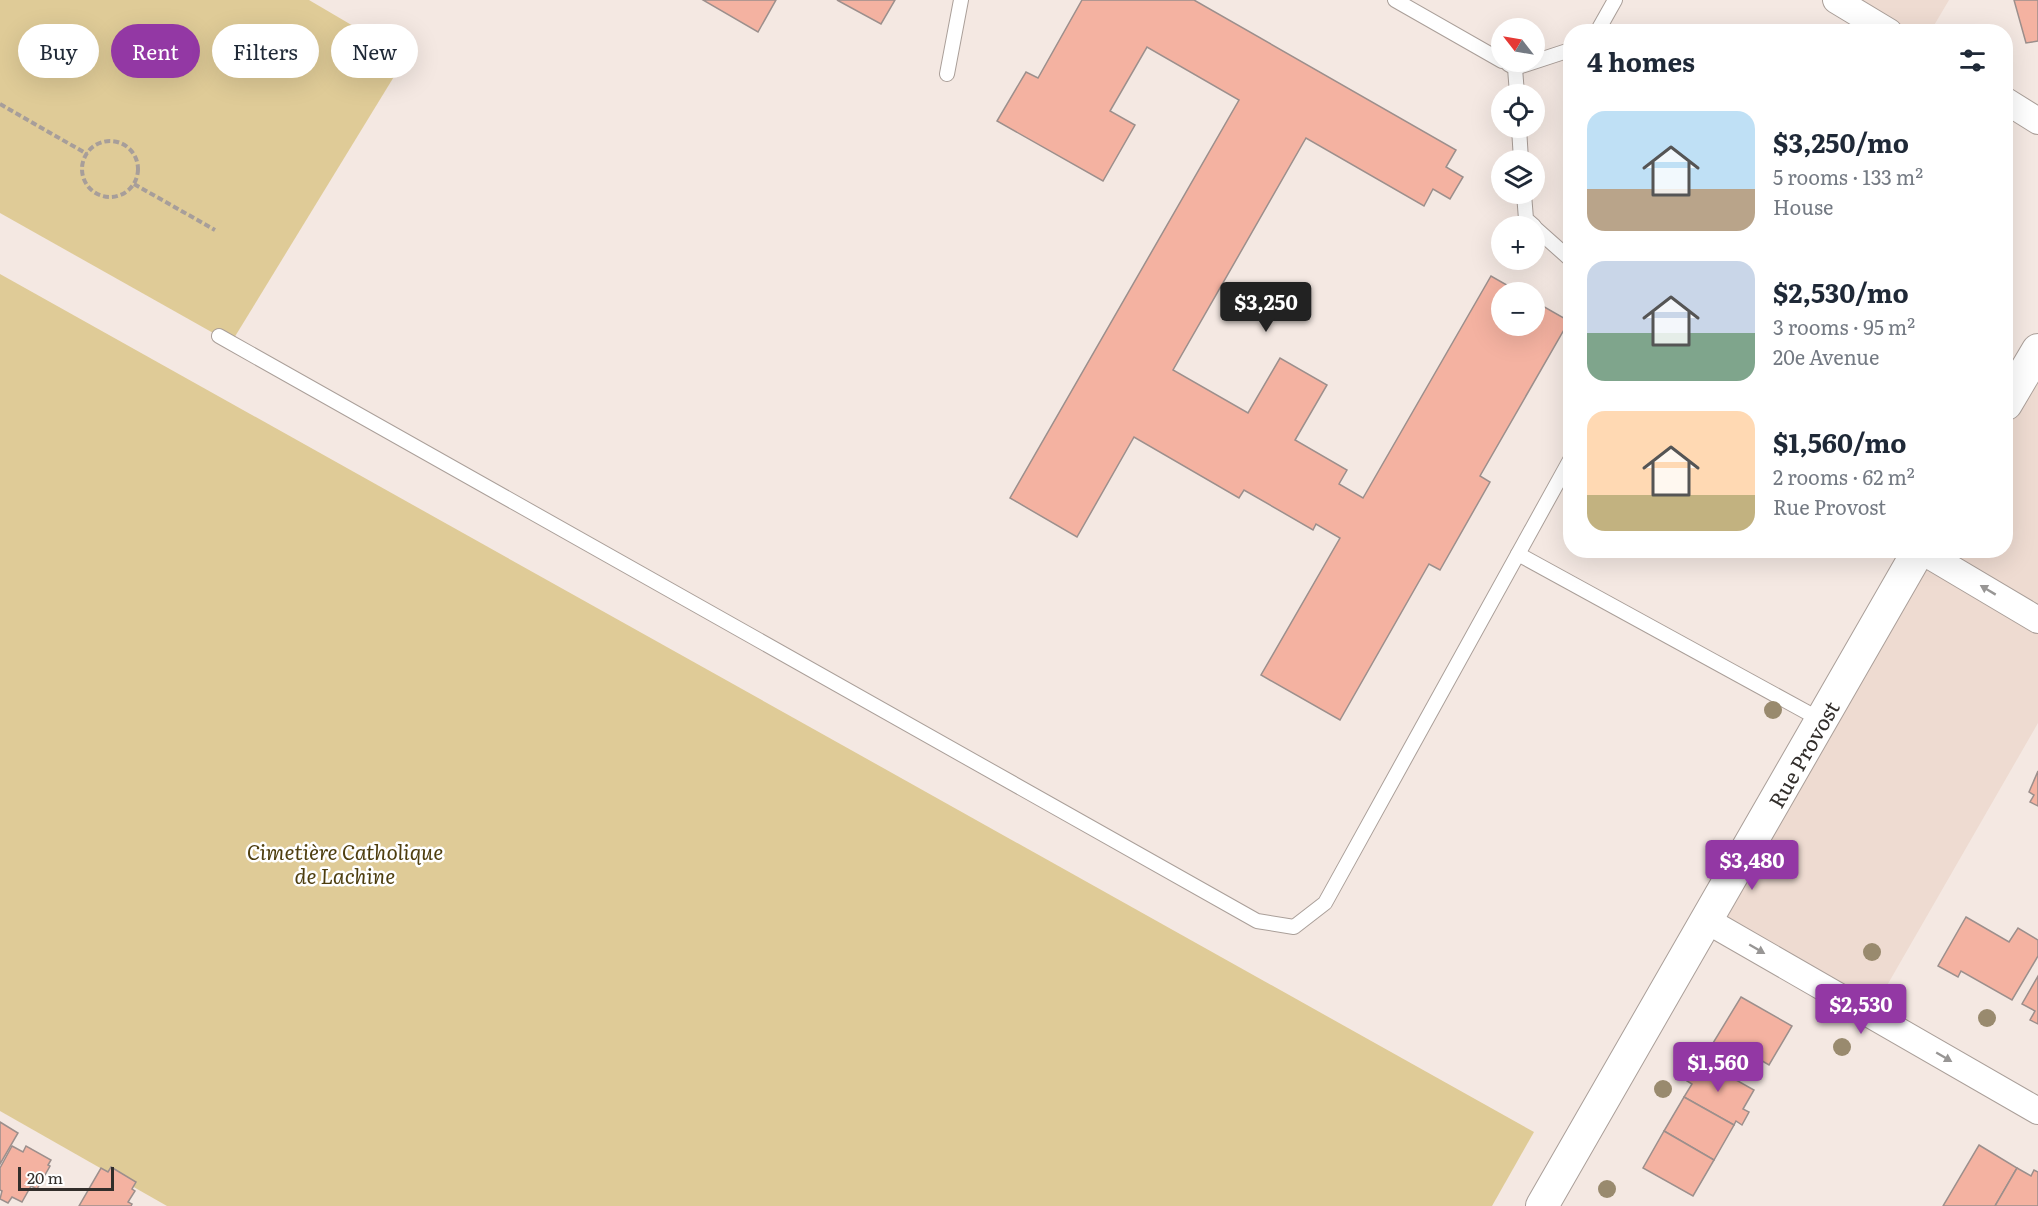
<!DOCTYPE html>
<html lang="en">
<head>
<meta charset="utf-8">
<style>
	:root { --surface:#fff; --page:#f2f2f3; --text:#1f2937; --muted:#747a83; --accent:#9338a4 }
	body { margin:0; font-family:Literata,serif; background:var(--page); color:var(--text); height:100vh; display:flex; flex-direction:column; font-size:22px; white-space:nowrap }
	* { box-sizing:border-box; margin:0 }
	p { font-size:20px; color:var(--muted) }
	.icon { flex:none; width:33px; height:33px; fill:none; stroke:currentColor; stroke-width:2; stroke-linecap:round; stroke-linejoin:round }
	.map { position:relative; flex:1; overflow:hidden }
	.panel { position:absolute; left:1563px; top:24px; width:450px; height:534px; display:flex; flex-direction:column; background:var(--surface); border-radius:24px; box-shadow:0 6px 24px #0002 }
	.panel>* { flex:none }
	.banner { position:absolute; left:18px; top:24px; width:570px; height:54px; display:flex; gap:12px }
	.needle { width:39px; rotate:301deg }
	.controls { position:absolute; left:1491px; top:18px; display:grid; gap:12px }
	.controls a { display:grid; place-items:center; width:54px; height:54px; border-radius:50%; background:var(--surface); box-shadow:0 6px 24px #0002; font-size:30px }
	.scale { position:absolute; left:18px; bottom:15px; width:96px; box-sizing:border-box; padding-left:6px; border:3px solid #322e2b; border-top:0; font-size:16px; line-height:21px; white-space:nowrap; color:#322e2b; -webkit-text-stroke:4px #fff; paint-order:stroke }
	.price { position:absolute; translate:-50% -51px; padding:0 14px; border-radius:6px; background:var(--accent); color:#fff; font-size:20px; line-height:39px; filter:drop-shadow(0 2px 3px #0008) }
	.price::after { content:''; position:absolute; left:50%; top:36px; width:18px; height:14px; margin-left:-9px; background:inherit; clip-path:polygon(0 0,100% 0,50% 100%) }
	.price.on { background:#222; color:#fff }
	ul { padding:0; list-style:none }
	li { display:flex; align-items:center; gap:18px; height:150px; padding:0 24px }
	li span { display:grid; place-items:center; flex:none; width:168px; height:120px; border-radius:18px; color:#555 }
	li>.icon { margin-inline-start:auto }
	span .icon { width:72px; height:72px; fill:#fffc; stroke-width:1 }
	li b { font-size:26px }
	h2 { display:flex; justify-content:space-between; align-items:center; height:72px; padding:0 24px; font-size:26px }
	.pill { padding:0 21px; border-radius:27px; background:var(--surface); box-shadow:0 6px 24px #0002; font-size:21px; line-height:54px }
	.pill.on { background:var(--accent); color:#fff }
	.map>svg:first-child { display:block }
</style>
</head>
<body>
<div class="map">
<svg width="2038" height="1206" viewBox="0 0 2038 1206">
	<rect width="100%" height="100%" fill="#f4e8e2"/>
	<g fill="#eedbd1">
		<path d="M1848 0H1949L1930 32 1910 31Z"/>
		<path d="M2038 350V723L1870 1015 1706 920 1919 551 2006 550V404Z"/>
	</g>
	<g fill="#dfcb97">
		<path d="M0 0H309L406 57 231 343 0 213Z"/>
		<path d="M0 274 1534 1132 1492 1206H167L0 1111Z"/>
	</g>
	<g fill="#f4b2a1" stroke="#9c8f8c" stroke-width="1.5">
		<path d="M703 0H776L758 32Z"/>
		<path d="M837 0H895L881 24Z"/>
		<path d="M1082 0H1194L1456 150 1446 167 1463 177 1450 199 1433 189 1424 206 1306 138 1173 370 1248 413 1280 358 1327 385 1295 440 1347 470 1339 484 1363 498 1491 276 1519 292H1502V326H1534V301L1569 321 1480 476 1490 482 1440 570 1429 564 1340 720 1261 675 1340 538 1316 524 1313 530 1244 490 1239 498 1134 437 1077 537 1010 498 1239 100 1147 47 1110 111 1135 125 1103 181 997 121 1026 72 1038 78Z"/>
		<path d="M2014 0H2038V41L2026 43Z"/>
		<path d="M2038 771V806L2030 802 2034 795 2029 792Z"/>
		<path d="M1966 917 2009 942 2018 928 2038 940V956L2012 1000 1961 971 1958 977 1938 966Z"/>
		<path d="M2038 976V1024L2030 1020 2035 1011 2022 1004Z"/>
		<path d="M1741 997 1792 1026 1769 1065 1747 1052 1739 1066 1710 1048Z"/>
		<path d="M1697 1058 1754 1090 1743 1109 1749 1112 1742 1125 1736 1121 1734 1125 1684 1097 1692 1084 1687 1081 1692 1072 1689 1071Z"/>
		<path d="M1684 1097 1734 1125 1714 1160 1664 1131Z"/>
		<path d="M0 1122 18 1133 0 1164Z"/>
		<path d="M1664 1131 1714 1160 1693 1196 1643 1168Z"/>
		<path d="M1979 1145 2017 1168 1995 1206H1943Z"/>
		<path d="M12 1146 23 1152 26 1146 51 1160 48 1165 50 1166 37 1189 31 1186 22 1202 12 1197 8 1203 0 1199 2 1191 0 1190V1168Z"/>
		<path d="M111 1167 136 1182 132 1189 135 1191 128 1202 132 1204 131 1206H79L101 1168 108 1172Z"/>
		<path d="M2017 1168 2031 1176 2034 1170 2038 1172V1206H1995Z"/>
	</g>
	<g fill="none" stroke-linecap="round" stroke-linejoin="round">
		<defs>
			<g id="service">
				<path d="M1395 0 1502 61"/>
				<path d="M1597 32 1615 0"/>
				<path d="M1508 64 1515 68 1517 94"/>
				<path d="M1515 68 1570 50"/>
				<path d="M947 74 961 0"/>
				<path d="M1519 128 1521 160"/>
				<path d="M1524 194 1526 219 1534 226"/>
				<path d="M1534 227 1570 259"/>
				<path d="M219 336 1257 921 1294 927 1325 903 1570 460"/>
				<path d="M1518 554 1821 720"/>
			</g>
			<g id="minor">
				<path d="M1836 0 1889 32"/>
				<path d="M2006 101 2038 121"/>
				<path d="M1920 550 2038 620"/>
				<path d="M1706 920 2038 1111"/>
			</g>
			<g id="tertiary">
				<path d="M2006 404 2038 350"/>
				<path id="s1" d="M1542 1206 1919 550"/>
			</g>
		</defs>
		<use href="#service" stroke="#aa9f99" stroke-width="16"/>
		<use href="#minor" stroke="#aa9f99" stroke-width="28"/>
		<use href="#tertiary" stroke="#aa9f99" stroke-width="34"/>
		<g stroke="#a79e9a" stroke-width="4" stroke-dasharray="6 3" stroke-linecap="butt">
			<path d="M0 104 87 154"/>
			<circle cx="110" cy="169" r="28"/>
			<path d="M134 184 215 230"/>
		</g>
		<use href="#service" stroke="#fff" stroke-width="14"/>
		<use href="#minor" stroke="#fff" stroke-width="26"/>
		<use href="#tertiary" stroke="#fff" stroke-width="32"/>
	</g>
	<g fill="#998a6e">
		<circle cx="1773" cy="710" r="9"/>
		<circle cx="1872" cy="952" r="9"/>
		<circle cx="1987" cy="1018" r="9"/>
		<circle cx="1842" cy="1047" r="9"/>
		<circle cx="1663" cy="1089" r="9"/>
		<circle cx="1607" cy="1189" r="9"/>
	</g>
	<defs><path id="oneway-solid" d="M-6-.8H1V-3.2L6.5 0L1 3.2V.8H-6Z" transform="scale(1.5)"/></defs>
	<g fill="#989695">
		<use href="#oneway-solid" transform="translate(1988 590) rotate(-149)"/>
		<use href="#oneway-solid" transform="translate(1757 949) rotate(30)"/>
		<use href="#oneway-solid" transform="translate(1944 1057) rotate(30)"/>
	</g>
	<g text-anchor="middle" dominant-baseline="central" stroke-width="5" stroke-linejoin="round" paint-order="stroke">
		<g font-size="21" fill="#322e2b" stroke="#fff">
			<text stroke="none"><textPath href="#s1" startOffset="522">Rue Provost</textPath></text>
		</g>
		<g font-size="21" font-style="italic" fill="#4e3e0f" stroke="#fff">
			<text x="345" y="850">Cimetière Catholique<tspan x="345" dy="24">de Lachine</tspan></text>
		</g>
	</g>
</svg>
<div class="controls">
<a><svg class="needle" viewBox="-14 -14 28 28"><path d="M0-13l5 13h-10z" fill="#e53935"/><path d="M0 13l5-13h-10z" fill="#747a83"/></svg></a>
<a><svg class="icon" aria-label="locate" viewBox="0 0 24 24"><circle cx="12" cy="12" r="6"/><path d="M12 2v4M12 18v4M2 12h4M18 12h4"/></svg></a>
<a><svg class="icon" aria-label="layers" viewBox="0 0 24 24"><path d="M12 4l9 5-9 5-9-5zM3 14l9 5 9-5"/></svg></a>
<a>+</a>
<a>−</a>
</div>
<div class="scale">20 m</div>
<b class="price on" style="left:1266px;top:333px">$3,250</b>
<b class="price" style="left:1752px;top:891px">$3,480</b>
<b class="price" style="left:1861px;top:1035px">$2,530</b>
<b class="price" style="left:1718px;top:1093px">$1,560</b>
<div class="banner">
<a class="pill">Buy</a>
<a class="pill on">Rent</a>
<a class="pill">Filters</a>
<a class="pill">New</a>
</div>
<section class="panel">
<h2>4 homes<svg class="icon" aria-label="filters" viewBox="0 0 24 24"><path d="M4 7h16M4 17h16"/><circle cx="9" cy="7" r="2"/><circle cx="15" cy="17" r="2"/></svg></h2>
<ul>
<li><span style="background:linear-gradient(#bfe0f5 65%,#b9a48a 0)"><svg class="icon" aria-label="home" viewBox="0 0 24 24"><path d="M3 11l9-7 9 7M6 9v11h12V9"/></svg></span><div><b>$3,250/mo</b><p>5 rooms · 133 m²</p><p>House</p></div></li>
<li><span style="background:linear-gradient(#c9d6e8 60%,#7fa58c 0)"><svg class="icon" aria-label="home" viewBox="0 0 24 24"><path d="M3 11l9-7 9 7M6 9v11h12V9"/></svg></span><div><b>$2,530/mo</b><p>3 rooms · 95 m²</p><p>20e Avenue</p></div></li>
<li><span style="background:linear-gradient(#ffd9b3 70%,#c2b280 0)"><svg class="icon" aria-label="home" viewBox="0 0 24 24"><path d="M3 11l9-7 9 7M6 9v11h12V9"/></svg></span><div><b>$1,560/mo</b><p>2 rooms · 62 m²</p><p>Rue Provost</p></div></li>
</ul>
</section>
</div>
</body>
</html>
